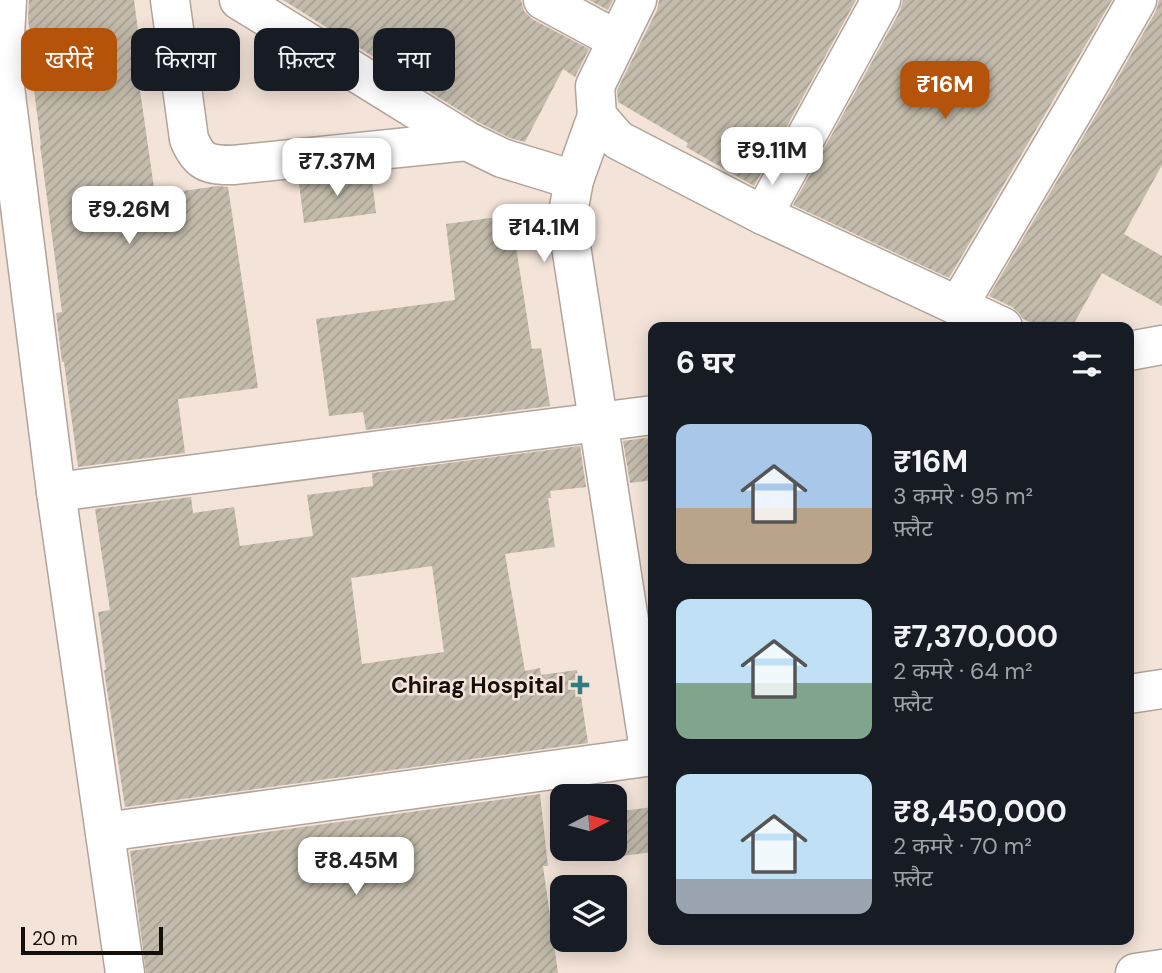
<!DOCTYPE html>
<html lang="hi">
<head>
<meta charset="utf-8">
<style>
	:root { --surface:#171b24; --page:#20242c; --text:#f1f3f6; --muted:#9ea1a6; --accent:#b45309 }
	body { margin:0; font-family:"DM Sans","Noto Sans Devanagari",sans-serif; background:var(--page); color:var(--text); height:100vh; display:flex; flex-direction:column; font-size:26px; white-space:nowrap }
	* { box-sizing:border-box; margin:0 }
	p { font-size:23px; color:var(--muted) }
	.icon { flex:none; width:38px; height:38px; fill:none; stroke:currentColor; stroke-width:2; stroke-linecap:round; stroke-linejoin:round }
	.map { position:relative; flex:1; overflow:hidden }
	.drawer { position:absolute; left:648px; top:322px; width:486px; height:623px; display:flex; flex-direction:column; background:var(--surface); border-radius:14px; box-shadow:0 4px 18px #0003 }
	.drawer>* { flex:none }
	.guide { position:absolute; left:21px; top:28px; width:522px; height:63px; display:flex; gap:14px }
	.needle { width:46px; rotate:84deg }
	.tools { position:absolute; left:550px; top:784px; display:grid; gap:14px }
	.tools a { display:grid; place-items:center; width:77px; height:77px; border-radius:14px; background:var(--surface); box-shadow:0 4px 18px #0003; font-size:35px }
	.scale { position:absolute; left:21px; bottom:18px; width:142px; box-sizing:border-box; padding-left:7px; border:4px solid #150f0c; border-top:0; font-size:19px; line-height:24px; white-space:nowrap; color:#150f0c; -webkit-text-stroke:5px #f3e3d8; paint-order:stroke }
	.price { position:absolute; translate:-50% -60px; padding:0 16px; border-radius:14px; background:#fff; color:#222; font-size:23px; line-height:46px; filter:drop-shadow(0 2px 4px #0008) }
	.price::after { content:''; position:absolute; left:50%; top:42px; width:21px; height:16px; margin-left:-10px; background:inherit; clip-path:polygon(0 0,100% 0,50% 100%) }
	.price.active { background:var(--accent); color:#fff }
	ul { padding:0; list-style:none }
	li { display:flex; align-items:center; gap:21px; height:175px; padding:0 28px }
	li span { display:grid; place-items:center; flex:none; width:196px; height:140px; border-radius:14px; color:#555 }
	li>.icon { margin-inline-start:auto }
	span .icon { width:84px; height:84px; fill:#fffc; stroke-width:1 }
	li b { font-size:30px }
	h2 { display:flex; justify-content:space-between; align-items:center; height:84px; padding:0 28px; font-size:30px }
	.chip { padding:0 24px; border-radius:14px; background:var(--surface); box-shadow:0 4px 18px #0003; font-size:24px; line-height:63px }
	.chip.active { background:var(--accent); color:#fff }
	.map>svg:first-child { display:block }
</style>
</head>
<body>
<div class="map">
<svg width="1162" height="973" viewBox="0 0 1162 973">
	<defs>
		<pattern id="building-hatch" width="6" height="6" patternUnits="userSpaceOnUse" patternTransform="scale(1.75)"><rect width="6" height="6" fill="#c3bcac"/><path d="M-1 1l2-2M0 6l6-6M5 7l2-2" fill="none" stroke="#a7a093"/></pattern>
	</defs>
	<rect width="100%" height="100%" fill="#f3e3d8"/>
	<g fill="url(#building-hatch)" fill-rule="evenodd">
		<path d="M29 0H134L142 61 136 62 155 195 218 186 228 187 258 388 178 399 185 453 78 467 64 362H62L56 313 62 312 40 145H41L33 82H36L28 18Z"/>
		<path d="M283 0H521L524 11 532 19 589 49 575 77 563 69 525 142 510 138 478 122Z"/>
		<path d="M589 0H613L608 10Z"/>
		<path d="M659 0H856L754 186 686 147 688 143 618 102 617 90 657 10Z"/>
		<path d="M903 0H1112L949 278 793 205 900 11Z"/>
		<path d="M1159 0H1162V165L1124 234 1162 256V306L1102 273 1072 327H1038L1022 318 1020 314 1012 307 989 296 1108 95 1156 11Z"/>
		<path d="M371 173 376 213 304 223 299 183Z"/>
		<path d="M511 215 532 349 541 348 550 406 366 430 363 412 329 416 316 319 455 300 446 224Z"/>
		<path d="M653 437V480L630 483 623 441Z"/>
		<path d="M580 446 586 487 550 491 551 498H548L555 547 505 554 525 671 540 668 541 675 577 670 588 743 125 807 104 670H106L98 612 110 610 95 509 191 497 193 513 234 507 240 546 313 536 307 495 373 486 372 473ZM432 566 444 652 362 664 351 578Z"/>
		<path d="M540 794 548 866H543L558 973H146L130 851Z"/>
		<path d="M653 807V852L614 857V812Z"/>
	</g>
	<g fill="none" stroke-linecap="round" stroke-linejoin="round">
		<defs>
			<g id="minor">
				<path d="M7 0 3 71 56 492 125 973"/>
				<path d="M170 0 189 139C199 163 208 165 233 165L467 141"/>
				<path d="M239 0 467 141 502 158 574 180"/>
				<path d="M543 0 617 40"/>
				<path d="M637 0 595 86 597 116 618 140 763 215 1003 327"/>
				<path d="M597 116 574 180 568 213 571 246 650 756"/>
				<path d="M763 215 881 0"/>
				<path d="M958 306 1089 84 1137 0"/>
				<path d="M1129 351 1162 345"/>
				<path d="M56 492 653 415"/>
				<path d="M1129 694 1162 689"/>
				<path d="M105 832 653 756"/>
				<path d="M1135 973 1162 969"/>
			</g>
		</defs>
		<use href="#minor" stroke="#b3a49a" stroke-width="41"/>
		<use href="#minor" stroke="#fff" stroke-width="38"/>
	</g>
	<path fill="#327b80" stroke="#f3e3d8" stroke-width="2.5" d="M576.5 674.5h7v7h7v7h-7v7h-7v-7h-7v-7h7z"/>
	<g text-anchor="middle" dominant-baseline="central" stroke-width="5" stroke-linejoin="round" paint-order="stroke">
		<g font-size="23" font-weight="bold" fill="#150f0c" stroke="#f3e3d8" text-anchor="end">
			<text x="564" y="685">Chirag Hospital</text>
		</g>
	</g>
</svg>
<div class="tools">
<a><svg class="needle" viewBox="-14 -14 28 28"><path d="M0-13l5 13h-10z" fill="#e53935"/><path d="M0 13l5-13h-10z" fill="#9ea1a6"/></svg></a>
<a><svg class="icon" aria-label="layers" viewBox="0 0 24 24"><path d="M12 4l9 5-9 5-9-5zM3 14l9 5 9-5"/></svg></a>
</div>
<div class="scale">20 m</div>
<b class="price active" style="left:945px;top:121px">₹16M</b>
<b class="price" style="left:772px;top:187px">₹9.11M</b>
<b class="price" style="left:337px;top:198px">₹7.37M</b>
<b class="price" style="left:129px;top:246px">₹9.26M</b>
<b class="price" style="left:544px;top:264px">₹14.1M</b>
<b class="price" style="left:356px;top:897px">₹8.45M</b>
<div class="guide">
<a class="chip active">खरीदें</a>
<a class="chip">किराया</a>
<a class="chip">फ़िल्टर</a>
<a class="chip">नया</a>
</div>
<section class="drawer">
<h2>6 घर<svg class="icon" aria-label="filters" viewBox="0 0 24 24"><path d="M4 7h16M4 17h16"/><circle cx="9" cy="7" r="2"/><circle cx="15" cy="17" r="2"/></svg></h2>
<ul>
<li><span style="background:linear-gradient(#a9c7e8 60%,#b9a48a 0)"><svg class="icon" aria-label="home" viewBox="0 0 24 24"><path d="M3 11l9-7 9 7M6 9v11h12V9"/></svg></span><div><b>₹16M</b><p>3 कमरे · 95 m²</p><p>फ़्लैट</p></div></li>
<li><span style="background:linear-gradient(#bfe0f5 60%,#7fa58c 0)"><svg class="icon" aria-label="home" viewBox="0 0 24 24"><path d="M3 11l9-7 9 7M6 9v11h12V9"/></svg></span><div><b>₹7,370,000</b><p>2 कमरे · 64 m²</p><p>फ़्लैट</p></div></li>
<li><span style="background:linear-gradient(#bfe0f5 75%,#9aa5b1 0)"><svg class="icon" aria-label="home" viewBox="0 0 24 24"><path d="M3 11l9-7 9 7M6 9v11h12V9"/></svg></span><div><b>₹8,450,000</b><p>2 कमरे · 70 m²</p><p>फ़्लैट</p></div></li>
</ul>
</section>
</div>
</body>
</html>
